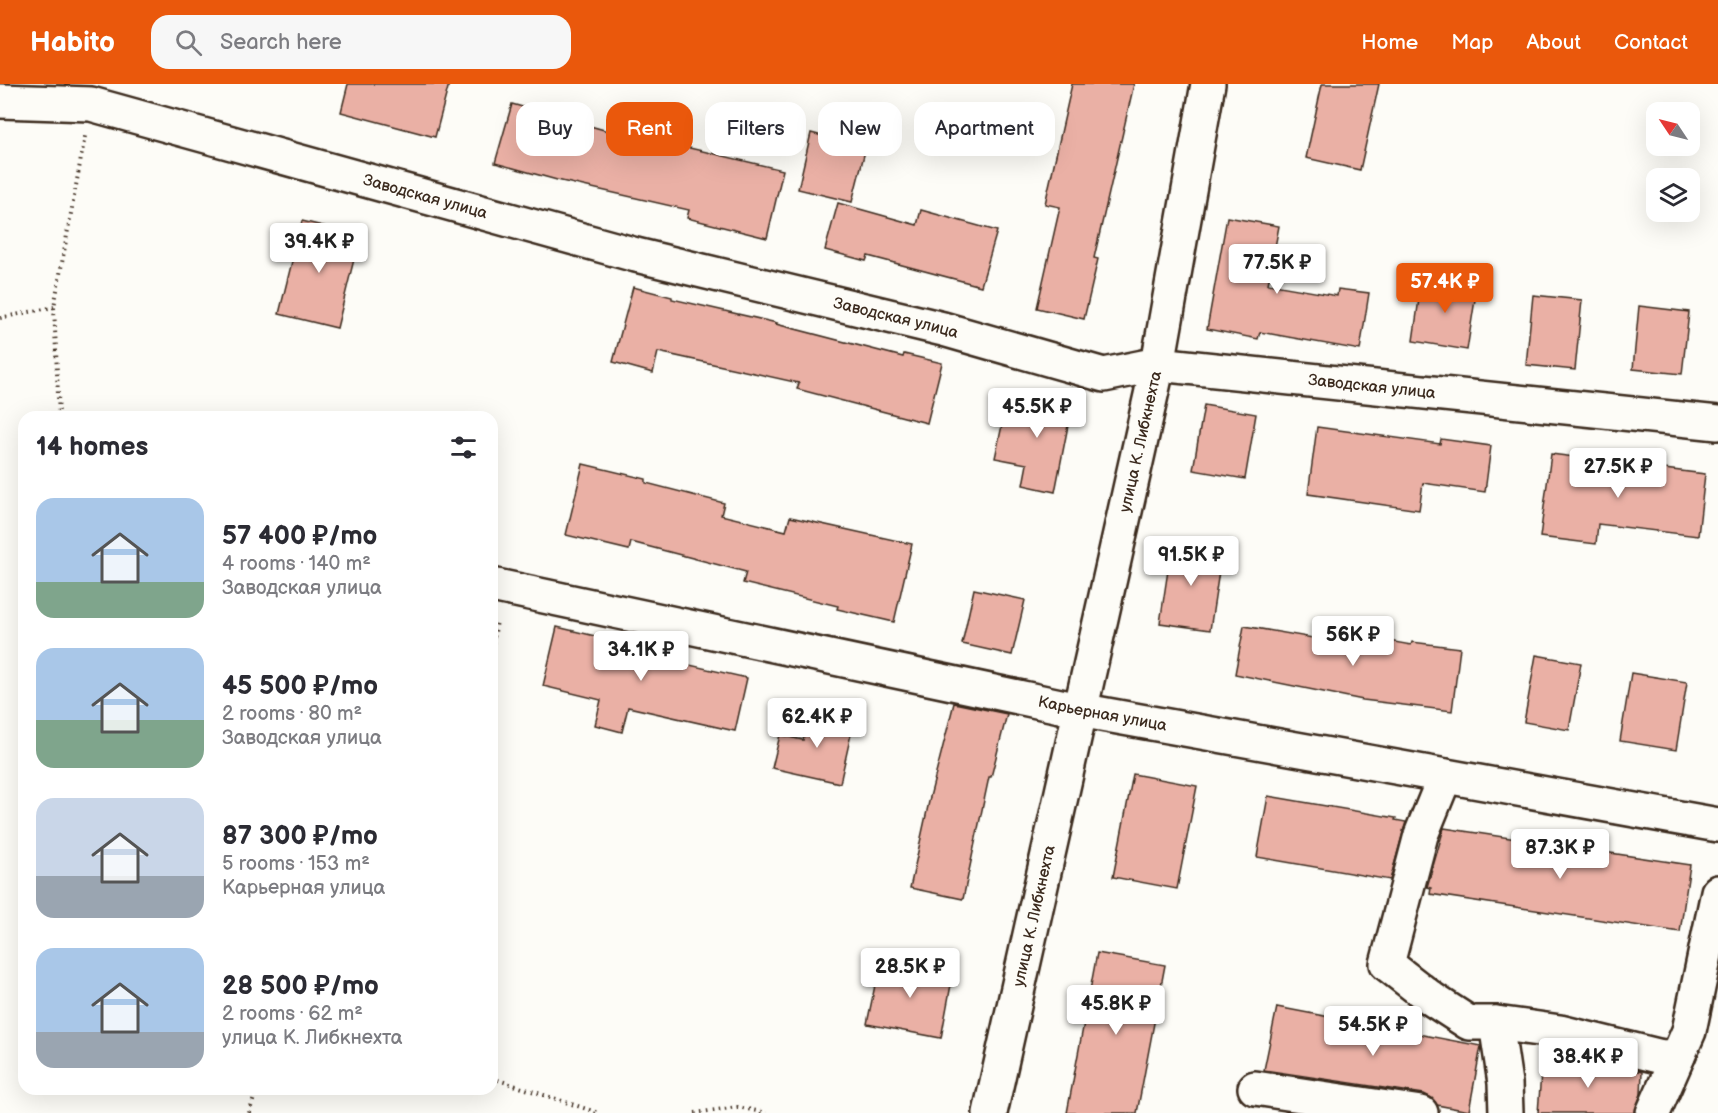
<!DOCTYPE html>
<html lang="en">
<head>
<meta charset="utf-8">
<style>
	:root { --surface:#fff; --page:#f7f7f7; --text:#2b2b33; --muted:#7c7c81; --accent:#ea580c }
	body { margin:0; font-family:"Balsamiq Sans",sans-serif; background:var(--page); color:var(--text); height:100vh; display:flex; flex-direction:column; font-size:22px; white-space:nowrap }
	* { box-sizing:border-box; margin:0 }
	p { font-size:20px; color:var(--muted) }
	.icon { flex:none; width:33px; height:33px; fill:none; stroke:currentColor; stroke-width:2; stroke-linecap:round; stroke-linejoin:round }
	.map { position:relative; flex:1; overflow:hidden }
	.panel { position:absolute; left:18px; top:327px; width:480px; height:684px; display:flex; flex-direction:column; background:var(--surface); border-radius:18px; box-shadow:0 6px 24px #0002 }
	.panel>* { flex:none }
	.hud { position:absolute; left:516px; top:18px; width:570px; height:54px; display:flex; gap:12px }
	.needle { width:39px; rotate:305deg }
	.controls { position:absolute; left:1646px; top:18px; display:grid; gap:12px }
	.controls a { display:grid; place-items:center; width:54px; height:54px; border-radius:12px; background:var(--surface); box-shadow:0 6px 24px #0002; font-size:30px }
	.price { position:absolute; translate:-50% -51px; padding:0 14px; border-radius:6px; background:#fff; color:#222; font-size:20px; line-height:39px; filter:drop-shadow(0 2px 3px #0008) }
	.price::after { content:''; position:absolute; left:50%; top:36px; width:18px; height:14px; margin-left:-9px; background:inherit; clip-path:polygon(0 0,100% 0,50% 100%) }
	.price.active { background:var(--accent); color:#fff }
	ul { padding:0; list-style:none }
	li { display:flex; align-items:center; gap:18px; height:150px; padding:0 18px }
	li span { display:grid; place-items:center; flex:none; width:168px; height:120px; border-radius:18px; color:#555 }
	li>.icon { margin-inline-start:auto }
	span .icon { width:72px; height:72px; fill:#fffc; stroke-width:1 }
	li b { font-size:26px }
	h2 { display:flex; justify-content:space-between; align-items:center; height:72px; padding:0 18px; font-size:26px }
	.tag { padding:0 21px; border-radius:18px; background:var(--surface); box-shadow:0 6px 24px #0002; font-size:21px; line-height:54px }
	.tag.active { background:var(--accent); color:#fff }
	header { display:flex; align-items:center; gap:36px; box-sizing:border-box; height:84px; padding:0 30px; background:var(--accent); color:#fff }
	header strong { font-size:28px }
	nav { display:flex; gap:33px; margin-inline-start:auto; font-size:21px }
	.search { width:420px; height:54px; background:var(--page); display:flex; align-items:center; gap:15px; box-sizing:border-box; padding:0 21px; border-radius:18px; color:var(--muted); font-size:22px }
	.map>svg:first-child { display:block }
</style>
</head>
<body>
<header>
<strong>Habito</strong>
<div class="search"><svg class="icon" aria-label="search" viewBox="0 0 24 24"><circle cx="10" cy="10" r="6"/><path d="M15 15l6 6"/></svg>Search here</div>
<nav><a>Home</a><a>Map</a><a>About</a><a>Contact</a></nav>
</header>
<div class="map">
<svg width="1718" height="1029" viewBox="0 0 1718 1029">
	<rect width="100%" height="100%" fill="#fdfcf7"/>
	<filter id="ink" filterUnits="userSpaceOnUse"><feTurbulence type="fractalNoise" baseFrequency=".0167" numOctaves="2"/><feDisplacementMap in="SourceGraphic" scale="12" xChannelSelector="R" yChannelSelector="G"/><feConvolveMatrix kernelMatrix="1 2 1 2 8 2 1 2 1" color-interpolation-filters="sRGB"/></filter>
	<g filter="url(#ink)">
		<g fill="#eab0a5" stroke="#3b2a1e" stroke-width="1.5">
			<path d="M348 0H449L435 53 341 28Z"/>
			<path d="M1072 0H1134L1094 174 1098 175 1084 235 1037 224 1060 123 1045 120Z"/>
			<path d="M1322 0H1379L1360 86 1306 74Z"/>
			<path d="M512 20 608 47 614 22 687 39 681 62 783 86 767 154 687 134 689 126 557 96 495 79Z"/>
			<path d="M811 49 866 63 852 118 798 105Z"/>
			<path d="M838 119 917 141 921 126 997 147 981 202 868 172 866 177 825 166Z"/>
			<path d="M1227 133 1279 142 1268 200 1337 212 1338 205 1369 209 1360 266 1260 248 1258 255 1207 245Z"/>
			<path d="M302 137 360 151 337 244 279 230Z"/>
			<path d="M1422 194 1477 203 1467 266 1413 257Z"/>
			<path d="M633 203 672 213V215L777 239 776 240 903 273 904 270 942 279 927 339 797 305 799 299 658 268 653 289 613 278Z"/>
			<path d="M1533 211 1582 216 1575 286 1526 281Z"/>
			<path d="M1639 222 1689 228 1682 290 1633 285Z"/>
			<path d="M1026 307 1073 316 1055 408 1023 401 1027 380 995 374 1004 332 1020 335Z"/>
			<path d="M1204 321 1256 330 1245 395 1193 386Z"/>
			<path d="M1317 343 1440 360 1441 355 1491 362 1485 408 1423 399 1419 426 1308 410Z"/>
			<path d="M1551 370 1607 377 1606 378 1705 390 1698 452 1598 440 1596 460 1540 453Z"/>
			<path d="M583 380 646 395V399L724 419 721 431 786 447 790 433 912 460 894 538 837 525 838 522 743 499 746 488 631 458 629 466 566 451Z"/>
			<path d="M1172 460 1222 468 1210 546 1160 539Z"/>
			<path d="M974 505 1025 516 1012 571 962 560Z"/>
			<path d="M1244 542 1324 556 1327 546 1411 561 1412 558 1460 564 1452 627 1363 616 1235 590Z"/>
			<path d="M557 543 642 563 641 570 747 594 735 647 628 623 622 648 595 641 601 616 543 602Z"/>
			<path d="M1536 571 1581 579 1569 646 1524 638Z"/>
			<path d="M1631 589 1687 598 1676 666 1620 657Z"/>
			<path d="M954 619 1007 630 991 693H989L963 815 910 804 930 713Z"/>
			<path d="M809 627 854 637 840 699 772 684 780 651 803 656Z"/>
			<path d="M1133 690 1197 702 1177 805 1113 793Z"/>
			<path d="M1268 712 1396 734 1395 736 1406 738 1390 796 1257 773Z"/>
			<path d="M1444 744 1690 781 1680 848 1430 810 1431 804 1427 803Z"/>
			<path d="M1097 869 1165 881 1137 1029H1067Z"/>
			<path d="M880 877 953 890 941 954 867 940Z"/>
			<path d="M1277 923 1481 962 1469 1027 1437 1021 1432 1014 1424 1010 1264 986Z"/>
			<path d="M1542 976 1618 982 1642 988 1641 1010 1635 1029H1538Z"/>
		</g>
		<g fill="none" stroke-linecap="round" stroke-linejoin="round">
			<defs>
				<g id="minor">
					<path id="s1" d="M0 17 91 20 636 171 943 245 1104 291 1158 280 1718 339"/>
					<path id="s2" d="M492 501 1079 626 1718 741"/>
					<path d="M1445 692 1421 751 1387 880 1432 915 1469 939H1496L1560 948 1662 973 1678 972"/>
					<path d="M1496 939 1505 999 1506 1029"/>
					<path d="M1255 1004 1421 1029"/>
					<path id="s3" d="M990 1029 1158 280 1208 0"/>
					<path d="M1653 1029 1689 947 1718 808"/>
				</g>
			</defs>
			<use href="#minor" stroke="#3b2a1e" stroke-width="38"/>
			<g stroke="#3b2a1e" stroke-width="4" stroke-dasharray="1.5 4.5" stroke-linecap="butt">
				<path d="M0 234 54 223"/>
				<path d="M59 333 54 223 85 52"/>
				<path d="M492 565 497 537"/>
				<path d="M492 994 599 1029"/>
				<path d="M249 1029 257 1005"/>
				<path d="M695 1029 738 1023 766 1029"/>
			</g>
			<use href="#minor" stroke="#fdfcf7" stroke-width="33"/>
		</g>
	</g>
	<g text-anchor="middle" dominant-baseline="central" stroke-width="5" stroke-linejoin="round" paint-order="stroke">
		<g font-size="16" fill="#3b2a1e" stroke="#fdfcf7">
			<text stroke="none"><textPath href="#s1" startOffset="438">Заводская улица</textPath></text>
			<text stroke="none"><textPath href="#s1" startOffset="924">Заводская улица</textPath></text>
			<text stroke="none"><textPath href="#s1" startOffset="1410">Заводская улица</textPath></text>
			<text stroke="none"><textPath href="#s3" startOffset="688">улица К. Либкнехта</textPath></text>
			<text stroke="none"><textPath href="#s2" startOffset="624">Карьерная улица</textPath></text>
			<text stroke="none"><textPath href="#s3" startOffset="202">улица К. Либкнехта</textPath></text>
		</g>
	</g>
</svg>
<div class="controls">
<a><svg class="needle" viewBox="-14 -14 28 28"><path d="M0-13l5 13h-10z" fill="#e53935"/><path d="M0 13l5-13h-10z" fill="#7c7c81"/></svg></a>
<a><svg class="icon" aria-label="layers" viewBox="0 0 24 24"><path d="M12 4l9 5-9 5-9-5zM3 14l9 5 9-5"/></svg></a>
</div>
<b class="price" style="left:319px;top:190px">39.4K ₽</b>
<b class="price" style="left:1277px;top:211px">77.5K ₽</b>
<b class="price active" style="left:1445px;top:230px">57.4K ₽</b>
<b class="price" style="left:1037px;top:355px">45.5K ₽</b>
<b class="price" style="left:1618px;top:415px">27.5K ₽</b>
<b class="price" style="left:1191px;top:503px">91.5K ₽</b>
<b class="price" style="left:1353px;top:583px">56K ₽</b>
<b class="price" style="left:641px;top:598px">34.1K ₽</b>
<b class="price" style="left:817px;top:665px">62.4K ₽</b>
<b class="price" style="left:1560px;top:796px">87.3K ₽</b>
<b class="price" style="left:910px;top:915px">28.5K ₽</b>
<b class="price" style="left:1116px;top:952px">45.8K ₽</b>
<b class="price" style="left:1373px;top:973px">54.5K ₽</b>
<b class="price" style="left:1588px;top:1005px">38.4K ₽</b>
<div class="hud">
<a class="tag">Buy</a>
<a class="tag active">Rent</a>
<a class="tag">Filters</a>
<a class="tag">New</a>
<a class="tag">Apartment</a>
</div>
<section class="panel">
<h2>14 homes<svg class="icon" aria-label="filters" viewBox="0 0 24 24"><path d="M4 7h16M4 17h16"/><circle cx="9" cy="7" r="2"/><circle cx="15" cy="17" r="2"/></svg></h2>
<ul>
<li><span style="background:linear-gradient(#a9c7e8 70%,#7fa58c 0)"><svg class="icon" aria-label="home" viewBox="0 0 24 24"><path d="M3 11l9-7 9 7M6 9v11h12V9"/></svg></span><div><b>57 400 ₽/mo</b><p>4 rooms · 140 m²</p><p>Заводская улица</p></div></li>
<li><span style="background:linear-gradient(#a9c7e8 60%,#7fa58c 0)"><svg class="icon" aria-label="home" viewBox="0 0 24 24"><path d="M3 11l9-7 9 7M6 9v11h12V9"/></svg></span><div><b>45 500 ₽/mo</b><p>2 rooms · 80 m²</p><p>Заводская улица</p></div></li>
<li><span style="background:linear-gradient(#c9d6e8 65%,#9aa5b1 0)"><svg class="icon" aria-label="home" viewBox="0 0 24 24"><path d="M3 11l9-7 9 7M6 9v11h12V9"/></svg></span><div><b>87 300 ₽/mo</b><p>5 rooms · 153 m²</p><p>Карьерная улица</p></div></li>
<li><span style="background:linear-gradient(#a9c7e8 70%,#9aa5b1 0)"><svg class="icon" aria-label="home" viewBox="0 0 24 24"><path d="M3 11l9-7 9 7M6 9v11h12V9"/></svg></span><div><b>28 500 ₽/mo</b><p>2 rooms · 62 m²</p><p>улица К. Либкнехта</p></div></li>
</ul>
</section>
</div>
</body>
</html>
